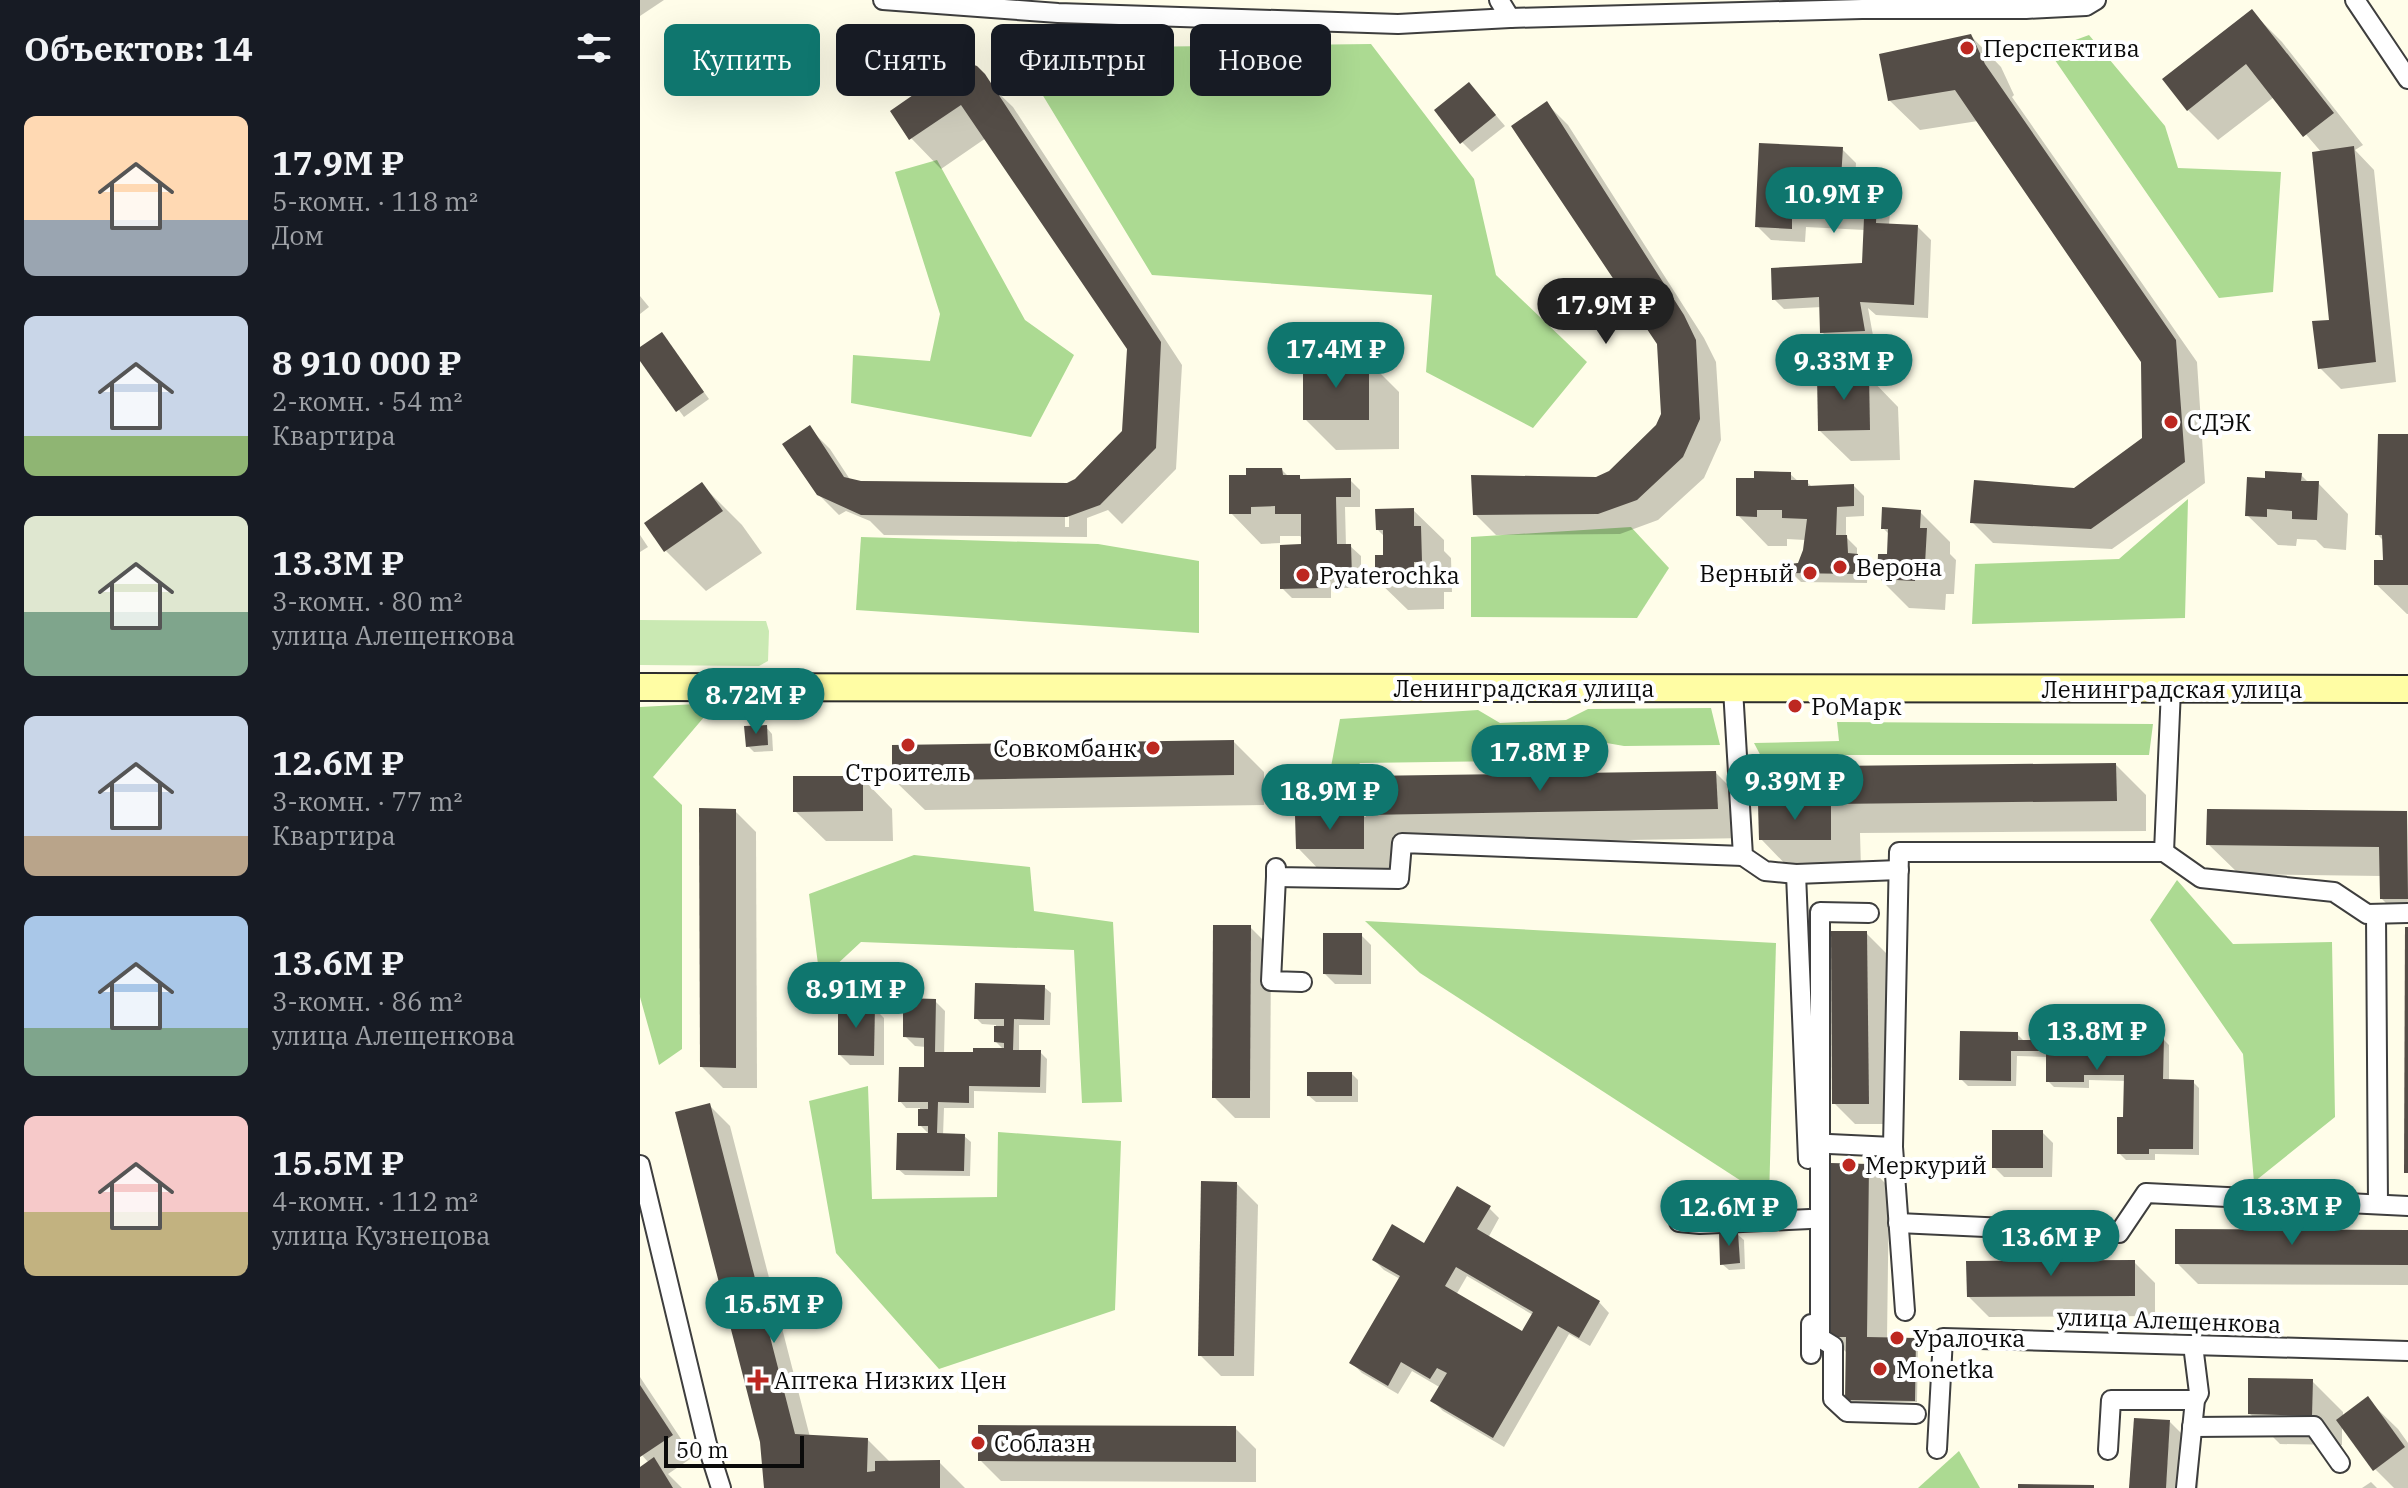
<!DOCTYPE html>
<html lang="ru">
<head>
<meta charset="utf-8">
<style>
	:root { --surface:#171b24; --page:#20242c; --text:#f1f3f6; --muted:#9ea1a6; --accent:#0f766e }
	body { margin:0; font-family:"IBM Plex Serif",serif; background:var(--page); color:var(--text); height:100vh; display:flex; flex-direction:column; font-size:30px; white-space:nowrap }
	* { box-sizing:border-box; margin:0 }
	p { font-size:26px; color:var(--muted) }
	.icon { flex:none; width:44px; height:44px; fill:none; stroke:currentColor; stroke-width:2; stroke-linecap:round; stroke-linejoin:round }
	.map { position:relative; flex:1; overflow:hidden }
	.sheet { display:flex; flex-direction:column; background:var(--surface); width:640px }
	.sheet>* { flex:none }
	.banner { position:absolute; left:24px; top:24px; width:760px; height:72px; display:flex; gap:16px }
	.scale { position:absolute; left:24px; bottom:20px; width:140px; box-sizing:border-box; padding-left:8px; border:4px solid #0b0b0b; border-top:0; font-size:22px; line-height:28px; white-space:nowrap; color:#0b0b0b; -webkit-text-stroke:6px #fff; paint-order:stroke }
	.price { position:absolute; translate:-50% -68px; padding:0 18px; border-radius:28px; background:var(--accent); color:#fff; font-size:26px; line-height:52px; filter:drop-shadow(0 2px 4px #0008) }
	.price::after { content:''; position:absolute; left:50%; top:48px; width:24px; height:18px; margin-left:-12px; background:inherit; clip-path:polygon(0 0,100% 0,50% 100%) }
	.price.selected { background:#222; color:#fff }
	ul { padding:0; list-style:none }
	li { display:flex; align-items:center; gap:24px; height:200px; padding:0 24px }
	li span { display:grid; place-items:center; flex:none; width:224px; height:160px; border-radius:12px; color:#555 }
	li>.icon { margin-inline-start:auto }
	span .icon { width:96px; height:96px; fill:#fffc; stroke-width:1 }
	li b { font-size:34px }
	h2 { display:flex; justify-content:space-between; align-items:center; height:96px; padding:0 24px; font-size:34px }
	.tag { padding:0 28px; border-radius:12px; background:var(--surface); box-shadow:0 8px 32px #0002; font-size:28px; line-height:72px }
	.tag.selected { background:var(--accent); color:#fff }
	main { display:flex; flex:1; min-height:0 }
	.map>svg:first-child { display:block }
</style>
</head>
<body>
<main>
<section class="sheet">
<h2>Объектов: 14<svg class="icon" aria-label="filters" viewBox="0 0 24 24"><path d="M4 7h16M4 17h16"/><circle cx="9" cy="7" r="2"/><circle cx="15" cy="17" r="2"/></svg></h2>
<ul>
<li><span style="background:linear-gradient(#ffd9b3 65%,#9aa5b1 0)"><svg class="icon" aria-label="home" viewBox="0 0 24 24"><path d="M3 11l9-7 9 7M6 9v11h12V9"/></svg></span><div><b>17.9M ₽</b><p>5-комн. · 118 m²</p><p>Дом</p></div></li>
<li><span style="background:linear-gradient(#c9d6e8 75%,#8fb573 0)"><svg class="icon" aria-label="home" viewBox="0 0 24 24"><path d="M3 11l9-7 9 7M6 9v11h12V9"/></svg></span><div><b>8 910 000 ₽</b><p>2-комн. · 54 m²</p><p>Квартира</p></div></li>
<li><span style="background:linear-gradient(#dfe7d0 60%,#7fa58c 0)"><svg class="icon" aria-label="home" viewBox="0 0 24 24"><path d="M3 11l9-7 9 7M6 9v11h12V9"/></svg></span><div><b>13.3M ₽</b><p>3-комн. · 80 m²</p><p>улица Алещенкова</p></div></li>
<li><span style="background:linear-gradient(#c9d6e8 75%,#b9a48a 0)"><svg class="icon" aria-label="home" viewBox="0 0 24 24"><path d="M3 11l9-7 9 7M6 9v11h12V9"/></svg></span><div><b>12.6M ₽</b><p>3-комн. · 77 m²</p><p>Квартира</p></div></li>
<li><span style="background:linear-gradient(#a9c7e8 70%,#7fa58c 0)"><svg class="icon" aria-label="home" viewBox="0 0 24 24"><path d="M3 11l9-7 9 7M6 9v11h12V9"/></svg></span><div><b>13.6M ₽</b><p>3-комн. · 86 m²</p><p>улица Алещенкова</p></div></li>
<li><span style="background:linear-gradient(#f6c9c9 60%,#c2b280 0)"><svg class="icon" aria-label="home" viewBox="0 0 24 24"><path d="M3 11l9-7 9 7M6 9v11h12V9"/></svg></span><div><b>15.5M ₽</b><p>4-комн. · 112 m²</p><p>улица Кузнецова</p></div></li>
</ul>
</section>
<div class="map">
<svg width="1768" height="1488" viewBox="0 0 1768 1488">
	<rect width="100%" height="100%" fill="#fffde9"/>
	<path fill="#cae9b3" d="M0 620 126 621 129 631 128 661 119 666 0 665Z"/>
	<g fill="#acda92">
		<path d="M1449 35 1525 126 1538 168 1641 172 1633 292 1579 298 1408 50Z"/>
		<path d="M731 44 834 179 856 275 947 362 893 428 786 372 792 295 512 275 402 94 410 48Z"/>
		<path d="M297 160 385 320 434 355 391 437 211 403 213 355 290 361 300 314 255 172Z"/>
		<path d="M1548 499 1545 618 1332 624 1335 564 1479 559Z"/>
		<path d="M991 527 1029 568 997 618 831 617V537Z"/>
		<path d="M221 537 458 544 559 561V633L216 610Z"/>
		<path d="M76 703 13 777 42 805V1049L19 1065 0 997V707Z"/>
		<path d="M1071 708 1080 745 984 746 961 742 944 760 720 763 704 788H687L700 719 838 710 860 723 926 720 948 709Z"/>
		<path d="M1197 722 1513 724 1509 755H1176L1143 798 1114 743 1199 741Z"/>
		<path d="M274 855 390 867 394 911 473 922 482 1102 442 1103 434 950 221 942 180 980 169 894Z"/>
		<path d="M1537 880 1593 944 1692 942 1695 1117 1614 1182 1603 1054 1510 920Z"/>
		<path d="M725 921 1136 943 1129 1199 780 973Z"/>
		<path d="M228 1086 232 1199 357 1197 358 1132 481 1141 475 1310 299 1369 196 1253 169 1101Z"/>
		<path d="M1319 1451 1340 1488H1278Z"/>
	</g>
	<g fill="#0003" fill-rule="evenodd">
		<path d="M0 0H24L0 16Z"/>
		<path d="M1612 12 1642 42 1723 145 1715 150 1734 170 1756 382 1701 389 1680 368 1691 322 1682 153 1634 97 1578 140 1548 110Z"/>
		<path d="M1331 36 1361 67 1374 95 1372 97 1557 362 1565 483 1472 549 1353 543 1332 522 1434 490 1504 439 1503 361 1338 121 1280 130 1249 100Z"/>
		<path d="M829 84 865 126 832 152 822 142Z"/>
		<path d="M350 85 373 107 542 365 536 469 482 524 468 510 447 518V537L244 535 230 521 206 511 199 515 178 494 169 428 190 449 211 481 429 485 436 481 484 432 489 348 346 138 301 169 271 138ZM425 503H429V527H425Z"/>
		<path d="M907 104 928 125 1064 338 1076 362 1081 440 1064 478 1018 520 980 534 856 535 835 514 956 479 970 473 1018 426 1023 415 1019 343Z"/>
		<path d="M1202 149 1216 163 1215 182 1237 183 1251 197 1249 225 1277 226 1291 240 1288 318 1236 315 1228 308 1234 341 1193 343 1182 332V307L1144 309 1134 299 1223 268 1225 230 1166 227 1165 242 1131 240 1117 226Z"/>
		<path d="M0 296 9 307 0 314Z"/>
		<path d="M22 334 69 399 44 417 0 357V350Z"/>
		<path d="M728 361 759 392V449L696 450 665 419Z"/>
		<path d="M1228 376 1258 407 1260 460 1211 461 1180 431Z"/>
		<path d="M1768 436V614H1767L1736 584 1745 562 1744 541 1737 534Z"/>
		<path d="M642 470 649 477H659L663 481 710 480 720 490V507H705L706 546H710L721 556V588H691V598H652L642 588 663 546V539L660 536H640V543L621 544 591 513Z"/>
		<path d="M1150 474 1159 482H1167L1173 488 1214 486 1224 496V516L1206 517V537L1217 548V556L1228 566 1227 583 1161 582 1151 572 1159 565 1165 550V540L1147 539V546H1128L1098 515 1116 480Z"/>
		<path d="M1661 475 1669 483H1678L1708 514 1706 550 1684 548 1676 540 1657 539 1656 546 1638 545 1607 515 1627 480Z"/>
		<path d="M62 485 102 525 122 553 66 591 26 551Z"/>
		<path d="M773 510 804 540V551L811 558 812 592H804V609L768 610 737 580 745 557V537L738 530Z"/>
		<path d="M1280 512 1310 542V554L1316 560 1314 594H1306L1305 610 1269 608 1239 578 1248 556 1250 535 1243 528Z"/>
		<path d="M0 535 8 547 0 552Z"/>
		<path d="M126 727 132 734 133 751 114 752 108 746Z"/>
		<path d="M594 742 624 772V805L285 810 254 780Z"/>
		<path d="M1476 765 1506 795V831L1220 833 1221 869 1151 870 1121 839 1120 806H1194L1193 803Z"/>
		<path d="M1076 773 1106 803 1108 838 753 844 754 878 688 879 658 848 657 817H726V778Z"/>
		<path d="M222 778 252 809 253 841H186L155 811Z"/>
		<path d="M95 811 116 832 117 1088H83L62 1067Z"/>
		<path d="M1766 813 1768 909H1752L1742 899 1741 876 1599 874 1568 844Z"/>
		<path d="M610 927 631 948 630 1118H595L574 1097Z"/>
		<path d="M1226 933 1247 954 1249 1124H1215L1194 1103Z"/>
		<path d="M721 935 731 945V984H695L685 974Z"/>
		<path d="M404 987 411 993 410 1025H379V1052H400L407 1059 406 1093 334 1091V1108H304L303 1136H324L331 1142 330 1176 265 1175 258 1169 290 1135 280 1125V1108H266L260 1101 289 1070 286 1047 275 1046 265 1036 295 1001 305 1011 304 1054 364 1050 356 1042V1025L342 1024 336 1018Z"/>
		<path d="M234 1008 244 1018V1065H210L200 1055Z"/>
		<path d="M1480 1010 1487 1016V1038L1523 1039 1529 1045V1081L1553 1082 1559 1088V1155L1515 1154V1160H1486L1479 1153 1485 1119 1486 1081 1449 1080V1088L1414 1087 1408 1081V1057L1377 1056 1376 1086H1328L1321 1079 1377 1034 1384 1041 1410 1042Z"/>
		<path d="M712 1074 718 1080V1102H676L669 1096Z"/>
		<path d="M69 1105 90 1126 170 1437 228 1440 250 1462H299L325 1488H126L122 1442Z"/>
		<path d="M1402 1132 1413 1143 1412 1177H1364L1354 1167Z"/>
		<path d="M1228 1166 1249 1187 1247 1339 1275 1340 1278 1343 1277 1402H1210L1207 1399V1353L1190 1336Z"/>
		<path d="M597 1184 618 1205 614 1376H581L560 1355Z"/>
		<path d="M849 1208 859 1218 848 1238 959 1302 969 1313 950 1346 929 1334 864 1447 803 1411 793 1401 801 1388 772 1371 758 1394 722 1373 712 1363 760 1279 744 1270 734 1260 785 1245ZM827 1276 893 1315 882 1333 816 1295Z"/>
		<path d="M1768 1232V1285L1558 1284 1537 1263Z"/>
		<path d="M1097 1234 1104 1240 1105 1269 1089 1270 1082 1264Z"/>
		<path d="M1494 1262 1515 1283V1316L1349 1317 1328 1296Z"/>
		<path d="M0 1377 53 1457 28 1474 42 1488H0V1469L9 1463 0 1453Z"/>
		<path d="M1672 1381 1703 1412V1417L1727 1399 1758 1429 1768 1443V1488H1754L1735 1469 1702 1426V1445L1640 1444 1610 1414Z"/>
		<path d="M1530 1422 1560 1452 1558 1488H1491Z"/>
		<path d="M595 1428 616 1449V1482L361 1481 340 1460Z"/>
		<path d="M1731 1482 1737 1488H1722Z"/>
	</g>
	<g fill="#544d47" fill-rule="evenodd">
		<path d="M1612 9 1694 113 1663 137 1606 64 1547 111 1522 79Z"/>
		<path d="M1331 34 1345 64 1536 340 1545 462 1451 529 1330 523 1334 480 1434 488 1502 438 1501 362 1315 90 1248 101 1239 54Z"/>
		<path d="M322 61 337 66 345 74 521 342 516 448 460 505 427 517 221 515 177 495 142 444 170 425 204 477 221 481 427 483 435 479 482 431 487 349 321 105 269 140 250 111Z"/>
		<path d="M829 82 856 115 820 144 794 110Z"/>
		<path d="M907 101 1044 315 1056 340 1060 419 1043 457 997 500 958 514 833 515 831 475 956 477 969 471 1016 425 1021 414 1017 344 871 126Z"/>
		<path d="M1119 143 1203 147 1201 179 1238 181 1236 223 1278 225 1274 305 1220 302 1225 331 1180 333 1179 297 1132 300 1131 268 1222 263 1224 218 1152 214V229L1115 227Z"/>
		<path d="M1714 146 1736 362 1678 369 1672 321 1689 320 1672 152Z"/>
		<path d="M22 332 64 392 36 412 0 361V347Z"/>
		<path d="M729 359V420H663V360Z"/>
		<path d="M1229 374 1230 430 1178 431 1177 375Z"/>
		<path d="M1738 434H1768V585H1734V560H1743L1742 535H1735Z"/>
		<path d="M606 468H642L643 475H660V479L711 478V497H696L697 544H711L712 578 682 579V588L640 589V545L661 544V514H635V506L611 507V514H589V475H606Z"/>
		<path d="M1114 471 1151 472V480H1168V486L1214 484V506L1197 507 1196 535H1207L1208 553 1218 554 1217 574 1149 573V564L1158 563 1163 550 1167 519 1142 518V510H1117V517L1096 516V478H1114Z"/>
		<path d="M1625 471 1662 473 1661 481H1679L1677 520 1652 519V511L1627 509V517L1605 516 1607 477 1625 478Z"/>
		<path d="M62 482 83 511 24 552 4 523Z"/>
		<path d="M1242 507 1281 510 1280 528H1287L1285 564H1276L1275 581 1237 579 1238 554H1247L1248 529H1241Z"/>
		<path d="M774 508V526H781L782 562H774V580H735V555H743V530H736L735 509Z"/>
		<path d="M127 725 128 745 106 747 104 726Z"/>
		<path d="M594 740V775L252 781V745Z"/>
		<path d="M1476 763 1477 801 1191 804V766Z"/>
		<path d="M1076 771 1078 809 724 815V776Z"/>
		<path d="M153 776H223V811L153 812Z"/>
		<path d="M1118 804H1191V840H1119Z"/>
		<path d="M59 808 96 809V1068L60 1067Z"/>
		<path d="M1567 809 1767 811 1768 899H1740L1739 847 1566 845Z"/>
		<path d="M655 815H724V849H656Z"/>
		<path d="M573 925H611L610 1098H572Z"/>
		<path d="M1765 927H1768V1173H1764Z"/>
		<path d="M1191 931H1227L1229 1104H1192Z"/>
		<path d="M683 933H722V975L683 974Z"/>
		<path d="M335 983 405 985 404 1020 374 1019 373 1050H401L400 1087 329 1086V1103L298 1102 297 1133 325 1134 324 1171 256 1170 257 1133H288V1126H278V1109H288V1102H258L259 1067H284V1038L263 1037V998L296 999 295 1052H333V1048H364V1043L354 1042V1026H364V1019H334Z"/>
		<path d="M198 1005 235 1006 234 1056 198 1055Z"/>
		<path d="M1408 1007 1481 1008V1036L1524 1037 1523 1079 1554 1080 1553 1149H1509V1154H1477V1117H1483L1484 1075H1444V1082H1406V1051H1371V1081L1319 1080 1320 1031 1378 1032V1040H1408Z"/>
		<rect x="667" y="1072" width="45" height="24"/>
		<path d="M70 1103 155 1434 228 1438 227 1472 235 1471V1461L300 1460V1488H124L120 1442 35 1112Z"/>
		<rect x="1352" y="1130" width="51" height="38"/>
		<path d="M1190 1163 1229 1164 1227 1337 1276 1338 1275 1401 1205 1400 1206 1337H1188Z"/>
		<path d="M561 1181 597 1182 594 1356H558Z"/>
		<path d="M817 1186 851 1206 837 1229 960 1301 939 1338 918 1326 853 1438 790 1401 807 1373 797 1368 790 1379 761 1362 748 1386 709 1363 760 1276 732 1260 752 1224 784 1243ZM816 1267 893 1312 882 1331 805 1286Z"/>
		<path d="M1535 1229 1768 1230V1265L1535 1264Z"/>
		<path d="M1098 1232 1100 1263 1080 1265 1079 1233Z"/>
		<path d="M1495 1260V1296L1327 1297 1326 1261Z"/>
		<path d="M1608 1378 1673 1379 1672 1416 1608 1414Z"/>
		<path d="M0 1385 33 1435 0 1457Z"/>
		<path d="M1728 1396 1765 1447 1733 1471 1696 1420Z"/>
		<path d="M1494 1418 1530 1420 1526 1488H1489Z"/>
		<path d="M338 1425 596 1426V1462L338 1461Z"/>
		<path d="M14 1457 33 1488H0V1467Z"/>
		<path d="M1378 1484 1454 1485V1488H1378Z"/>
	</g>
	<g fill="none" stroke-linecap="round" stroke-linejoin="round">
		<defs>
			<g id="minor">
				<path d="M243 0 418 13 758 24 870 18 1222 9H1386L1446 6 1456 0"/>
				<path d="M859 0 870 18"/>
				<path d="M1715 0 1768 79"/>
				<path d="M1093 689 1103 856 1125 871 1156 874 1259 870"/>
				<path d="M1524 852 1531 689"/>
				<path d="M636 868V877L759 879 762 843 1103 856"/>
				<path d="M1156 874 1168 1159"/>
				<path d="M636 877 631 981 662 982"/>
				<path d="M1229 913 1180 912V1338L1193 1346V1399L1207 1412 1276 1414"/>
				<path d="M1736 914 1738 1204"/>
				<path d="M1168 1143 1253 1147"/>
				<path d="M0 1165 67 1444 81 1488"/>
				<path d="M1039 1222 1060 1224 1170 1219"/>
				<path d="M1258 1223 1479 1233 1506 1193 1768 1206"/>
				<path d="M1265 1311 1253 1147 1259 852H1524L1561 878 1694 892 1727 914 1768 913"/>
				<path d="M1171 1324V1354"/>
				<path d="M1552 1427 1674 1426 1700 1463"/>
				<path d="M1297 1449 1303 1338 1768 1351"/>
				<path d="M1468 1450 1471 1400H1555"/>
				<path d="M1546 1488 1555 1400 1559 1393 1553 1345"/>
			</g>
			<path id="secondary" d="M0 687 1768 689"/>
		</defs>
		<use href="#minor" stroke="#3e3e3e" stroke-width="22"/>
		<use href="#secondary" stroke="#2d2d2d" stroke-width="30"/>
		<use href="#minor" stroke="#fff" stroke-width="18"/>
		<use href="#secondary" stroke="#fffda4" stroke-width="26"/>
	</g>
	<g fill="#bd2821" stroke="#fff" stroke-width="3">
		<circle cx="1327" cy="48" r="8"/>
		<circle cx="1531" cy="422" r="8"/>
		<circle cx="1200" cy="567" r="8"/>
		<circle cx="1170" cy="573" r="8"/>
		<circle cx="663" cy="575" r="8"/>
		<circle cx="1155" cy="706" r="8"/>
		<circle cx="268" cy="745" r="8"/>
		<circle cx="513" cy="748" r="8"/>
		<circle cx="1209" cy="1165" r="8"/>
		<circle cx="1257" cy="1338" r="8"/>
		<circle cx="1240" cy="1369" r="8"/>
		<path d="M114 1368h8v8h8v8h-8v8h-8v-8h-8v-8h8z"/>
		<circle cx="338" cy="1443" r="8"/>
	</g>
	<g text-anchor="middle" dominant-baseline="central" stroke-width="8" stroke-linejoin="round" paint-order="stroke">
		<g font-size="24" fill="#0b0b0b" stroke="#fff" text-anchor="start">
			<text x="1343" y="48">Перспектива</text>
			<text x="1547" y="422">СДЭК</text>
			<text x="1216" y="567">Верона</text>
			<text x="1154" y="573" text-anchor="end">Верный</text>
			<text x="679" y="575">Pyaterochka</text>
			<text x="1171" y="706">РоМарк</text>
			<text x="497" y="748" text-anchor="end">Совкомбанк</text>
			<text x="268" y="772" text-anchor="middle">Строитель</text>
			<text x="1225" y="1165">Меркурий</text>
			<text x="1273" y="1338">Уралочка</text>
			<text x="1256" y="1369">Monetka</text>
			<text x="134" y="1380">Аптека Низких Цен</text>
			<text x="354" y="1443">Соблазн</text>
		</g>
		<g font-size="24" fill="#0b0b0b" stroke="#fff">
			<text x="884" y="688">Ленинградская улица</text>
			<text x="1532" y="689">Ленинградская улица</text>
			<text transform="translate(1529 1320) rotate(2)">улица Алещенкова</text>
		</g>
	</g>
</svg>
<div class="scale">50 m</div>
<b class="price" style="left:1194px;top:235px">10.9M ₽</b>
<b class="price selected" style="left:966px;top:346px">17.9M ₽</b>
<b class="price" style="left:696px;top:390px">17.4M ₽</b>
<b class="price" style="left:1204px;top:402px">9.33M ₽</b>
<b class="price" style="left:116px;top:736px">8.72M ₽</b>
<b class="price" style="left:900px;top:793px">17.8M ₽</b>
<b class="price" style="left:1155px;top:822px">9.39M ₽</b>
<b class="price" style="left:690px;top:832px">18.9M ₽</b>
<b class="price" style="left:216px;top:1030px">8.91M ₽</b>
<b class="price" style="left:1457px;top:1072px">13.8M ₽</b>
<b class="price" style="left:1652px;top:1247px">13.3M ₽</b>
<b class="price" style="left:1089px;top:1248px">12.6M ₽</b>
<b class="price" style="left:1411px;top:1278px">13.6M ₽</b>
<b class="price" style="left:134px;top:1345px">15.5M ₽</b>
<div class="banner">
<a class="tag selected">Купить</a>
<a class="tag">Снять</a>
<a class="tag">Фильтры</a>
<a class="tag">Новое</a>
</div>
</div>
</main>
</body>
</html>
